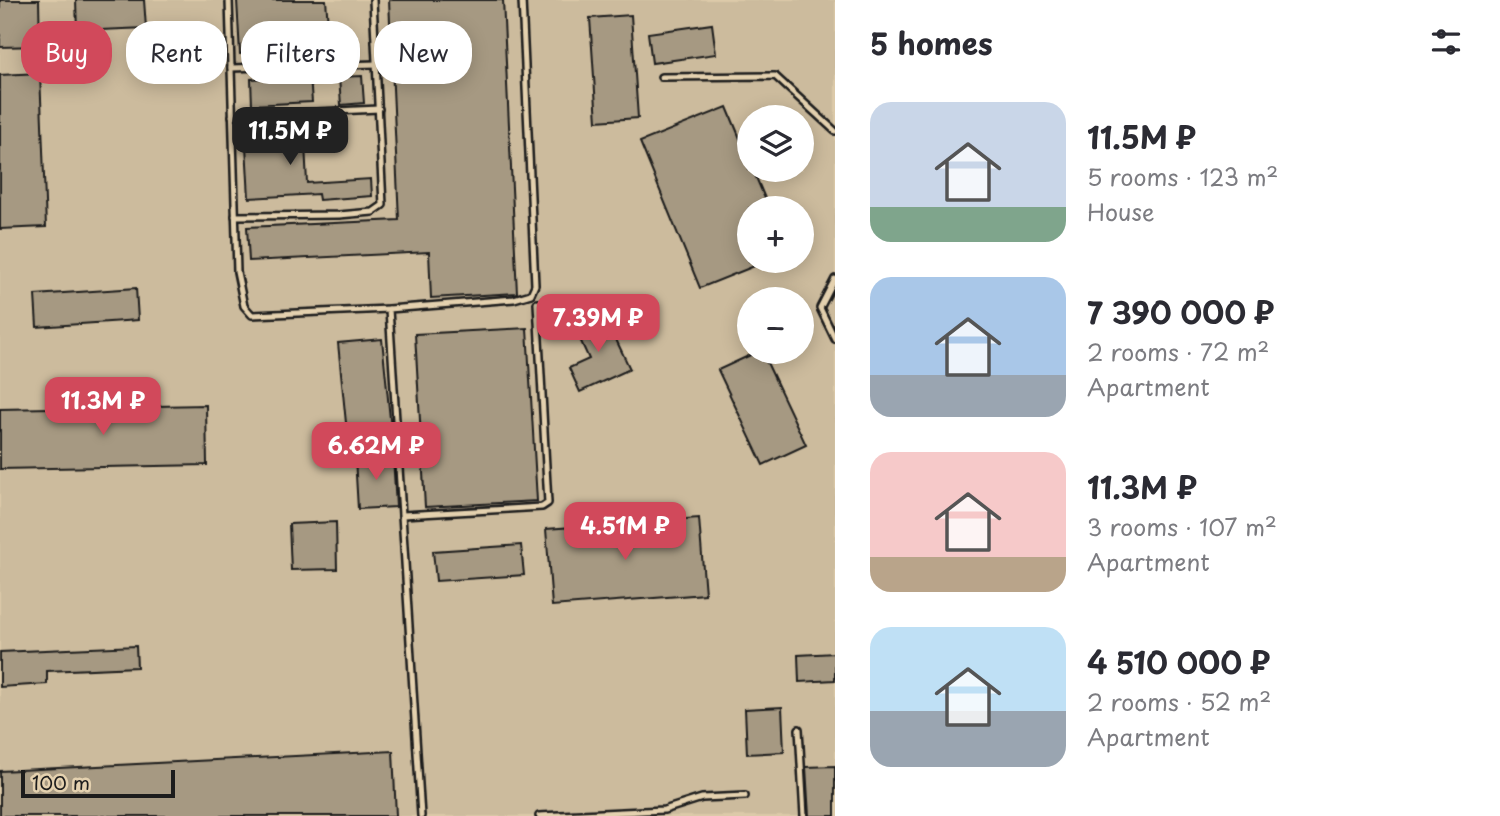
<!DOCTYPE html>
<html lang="en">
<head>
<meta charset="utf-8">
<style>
	:root { --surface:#fff; --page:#f2f2f3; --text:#2b2b33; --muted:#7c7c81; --accent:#d1495b }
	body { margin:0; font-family:"Playpen Sans",sans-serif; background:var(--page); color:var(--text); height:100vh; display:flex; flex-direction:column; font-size:26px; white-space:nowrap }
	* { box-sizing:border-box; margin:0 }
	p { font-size:23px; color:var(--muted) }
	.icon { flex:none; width:38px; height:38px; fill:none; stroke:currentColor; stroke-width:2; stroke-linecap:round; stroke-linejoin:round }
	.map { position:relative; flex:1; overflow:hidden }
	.side { display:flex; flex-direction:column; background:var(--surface); width:665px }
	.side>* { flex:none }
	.guide { position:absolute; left:21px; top:21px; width:665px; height:63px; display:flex; gap:14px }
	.buttons { position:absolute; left:737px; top:105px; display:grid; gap:14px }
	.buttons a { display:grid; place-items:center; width:77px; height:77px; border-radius:50%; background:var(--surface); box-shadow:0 4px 18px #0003; font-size:35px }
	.scale { position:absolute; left:21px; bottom:18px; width:154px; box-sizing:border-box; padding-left:7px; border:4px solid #1c1c1c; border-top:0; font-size:19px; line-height:24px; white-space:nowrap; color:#1c1c1c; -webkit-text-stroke:5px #e4d1af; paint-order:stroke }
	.price { position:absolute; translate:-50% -60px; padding:0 16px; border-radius:14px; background:var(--accent); color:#fff; font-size:23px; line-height:46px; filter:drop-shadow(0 2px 4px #0008) }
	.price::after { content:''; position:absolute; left:50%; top:42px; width:21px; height:16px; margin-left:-10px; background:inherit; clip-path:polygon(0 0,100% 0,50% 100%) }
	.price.selected { background:#222; color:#fff }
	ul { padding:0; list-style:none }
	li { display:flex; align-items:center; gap:21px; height:175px; padding:0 35px }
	li span { display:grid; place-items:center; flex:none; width:196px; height:140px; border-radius:21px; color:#555 }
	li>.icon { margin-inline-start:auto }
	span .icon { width:84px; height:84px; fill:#fffc; stroke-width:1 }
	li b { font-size:30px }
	h2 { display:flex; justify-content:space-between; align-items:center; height:84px; padding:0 35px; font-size:30px }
	.pill { padding:0 24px; border-radius:28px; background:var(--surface); box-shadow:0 4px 18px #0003; font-size:24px; line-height:63px }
	.pill.selected { background:var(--accent); color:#fff }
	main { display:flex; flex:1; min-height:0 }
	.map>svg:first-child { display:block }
</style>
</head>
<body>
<main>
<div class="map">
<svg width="835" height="816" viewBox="0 0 835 816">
	<rect width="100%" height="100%" fill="#dccaa9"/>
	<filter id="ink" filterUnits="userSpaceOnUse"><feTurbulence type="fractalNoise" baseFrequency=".0143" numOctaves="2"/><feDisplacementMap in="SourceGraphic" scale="14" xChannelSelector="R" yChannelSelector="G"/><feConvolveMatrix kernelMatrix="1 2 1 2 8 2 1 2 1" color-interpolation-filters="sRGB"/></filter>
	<g filter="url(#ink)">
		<path fill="#ccbb9d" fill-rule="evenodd" d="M0 0H835V816H0ZM749 117H802V170H749ZM749 208H802V261H749ZM749 299H802V352H749Z"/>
		<g fill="#a69982" stroke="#1c1c1c" stroke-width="2">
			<path d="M0 0H39L40 46 0 47Z"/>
			<path d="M76 0H144L146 28 77 31Z"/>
			<path d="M237 0H326L330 48 240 54Z"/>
			<path d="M389 0H503L517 293 431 298 429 252 249 261 247 227 399 220Z"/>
			<path d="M631 15 638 118 597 121 590 18Z"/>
			<path d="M712 24 716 54 652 63 648 33Z"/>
			<path d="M40 73 46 227 0 229V75Z"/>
			<path d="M310 76 312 102 252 105 251 79Z"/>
			<path d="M362 76 364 103 341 105 339 77Z"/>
			<path d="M727 107 749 160V170H753L769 208H749V261H767L700 288 640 142Z"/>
			<path d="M304 125 307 183 371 179 372 196 319 200 318 194 249 198 245 128Z"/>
			<path d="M136 288 138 320 37 327 35 295Z"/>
			<path d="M603 312 630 369 580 392 569 368 589 359 574 326Z"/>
			<path d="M527 328 537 501 425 507 415 334Z"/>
			<path d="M382 339 391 429 347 433 338 343Z"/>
			<path d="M757 352H762L806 445 763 465 718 370Z"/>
			<path d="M206 405 207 465 0 469V409Z"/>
			<path d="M393 456 396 507 358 509 355 458Z"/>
			<path d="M699 518 705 594 552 606 546 529Z"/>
			<path d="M336 522 337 569 291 570 289 524Z"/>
			<path d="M521 545 524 575 436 581 433 551Z"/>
			<path d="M136 646 137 667 47 671V684L0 687V652Z"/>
			<path d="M835 653V680L799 682 798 655Z"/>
			<path d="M782 707 784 752 747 754 745 709Z"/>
			<path d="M393 751 396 816H0V771Z"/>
			<path d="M835 766V816H809L806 767Z"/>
		</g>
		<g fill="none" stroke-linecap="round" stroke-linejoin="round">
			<defs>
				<g id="service">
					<path d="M229 0 237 272 244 306 252 315 389 309"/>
					<path d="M231 68 377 64"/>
					<path d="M661 77 775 76 835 131"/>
					<path d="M232 116 379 109"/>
					<path d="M235 216 339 215 373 212 383 205 373 0"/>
					<path d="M835 279 820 308 835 339"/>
					<path d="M403 515 542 507 548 503 537 303"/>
					<path d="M799 729 804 816"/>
					<path d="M421 816 389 309 514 299 531 294 535 285 522 0"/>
					<path d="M539 816 664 810 702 798 745 796"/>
				</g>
			</defs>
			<use href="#service" stroke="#1c1c1c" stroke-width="10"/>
			<use href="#service" stroke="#e4d1af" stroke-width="5"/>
		</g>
	</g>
</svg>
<div class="buttons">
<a><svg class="icon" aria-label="layers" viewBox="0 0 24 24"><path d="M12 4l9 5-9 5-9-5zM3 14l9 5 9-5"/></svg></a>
<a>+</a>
<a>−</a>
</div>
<div class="scale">100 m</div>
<b class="price selected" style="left:290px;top:167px">11.5M ₽</b>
<b class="price" style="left:598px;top:354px">7.39M ₽</b>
<b class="price" style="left:103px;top:437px">11.3M ₽</b>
<b class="price" style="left:376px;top:482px">6.62M ₽</b>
<b class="price" style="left:625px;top:562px">4.51M ₽</b>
<div class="guide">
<a class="pill selected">Buy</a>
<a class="pill">Rent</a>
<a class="pill">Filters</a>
<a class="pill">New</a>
</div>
</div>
<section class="side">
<h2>5 homes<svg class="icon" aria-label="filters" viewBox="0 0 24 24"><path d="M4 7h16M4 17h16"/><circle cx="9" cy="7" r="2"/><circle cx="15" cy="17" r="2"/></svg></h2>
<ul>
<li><span style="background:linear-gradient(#c9d6e8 75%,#7fa58c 0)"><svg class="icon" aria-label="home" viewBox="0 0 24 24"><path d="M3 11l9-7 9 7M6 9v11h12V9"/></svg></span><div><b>11.5M ₽</b><p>5 rooms · 123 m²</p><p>House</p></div></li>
<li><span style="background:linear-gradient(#a9c7e8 70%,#9aa5b1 0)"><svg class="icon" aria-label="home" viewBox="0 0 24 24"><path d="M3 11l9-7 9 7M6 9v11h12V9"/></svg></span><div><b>7 390 000 ₽</b><p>2 rooms · 72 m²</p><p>Apartment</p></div></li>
<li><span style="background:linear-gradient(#f6c9c9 75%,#b9a48a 0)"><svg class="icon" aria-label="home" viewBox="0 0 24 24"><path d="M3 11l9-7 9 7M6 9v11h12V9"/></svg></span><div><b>11.3M ₽</b><p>3 rooms · 107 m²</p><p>Apartment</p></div></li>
<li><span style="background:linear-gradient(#bfe0f5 60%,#9aa5b1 0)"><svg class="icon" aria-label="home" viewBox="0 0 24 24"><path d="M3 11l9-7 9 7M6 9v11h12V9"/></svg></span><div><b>4 510 000 ₽</b><p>2 rooms · 52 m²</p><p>Apartment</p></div></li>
</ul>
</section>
</main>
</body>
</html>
